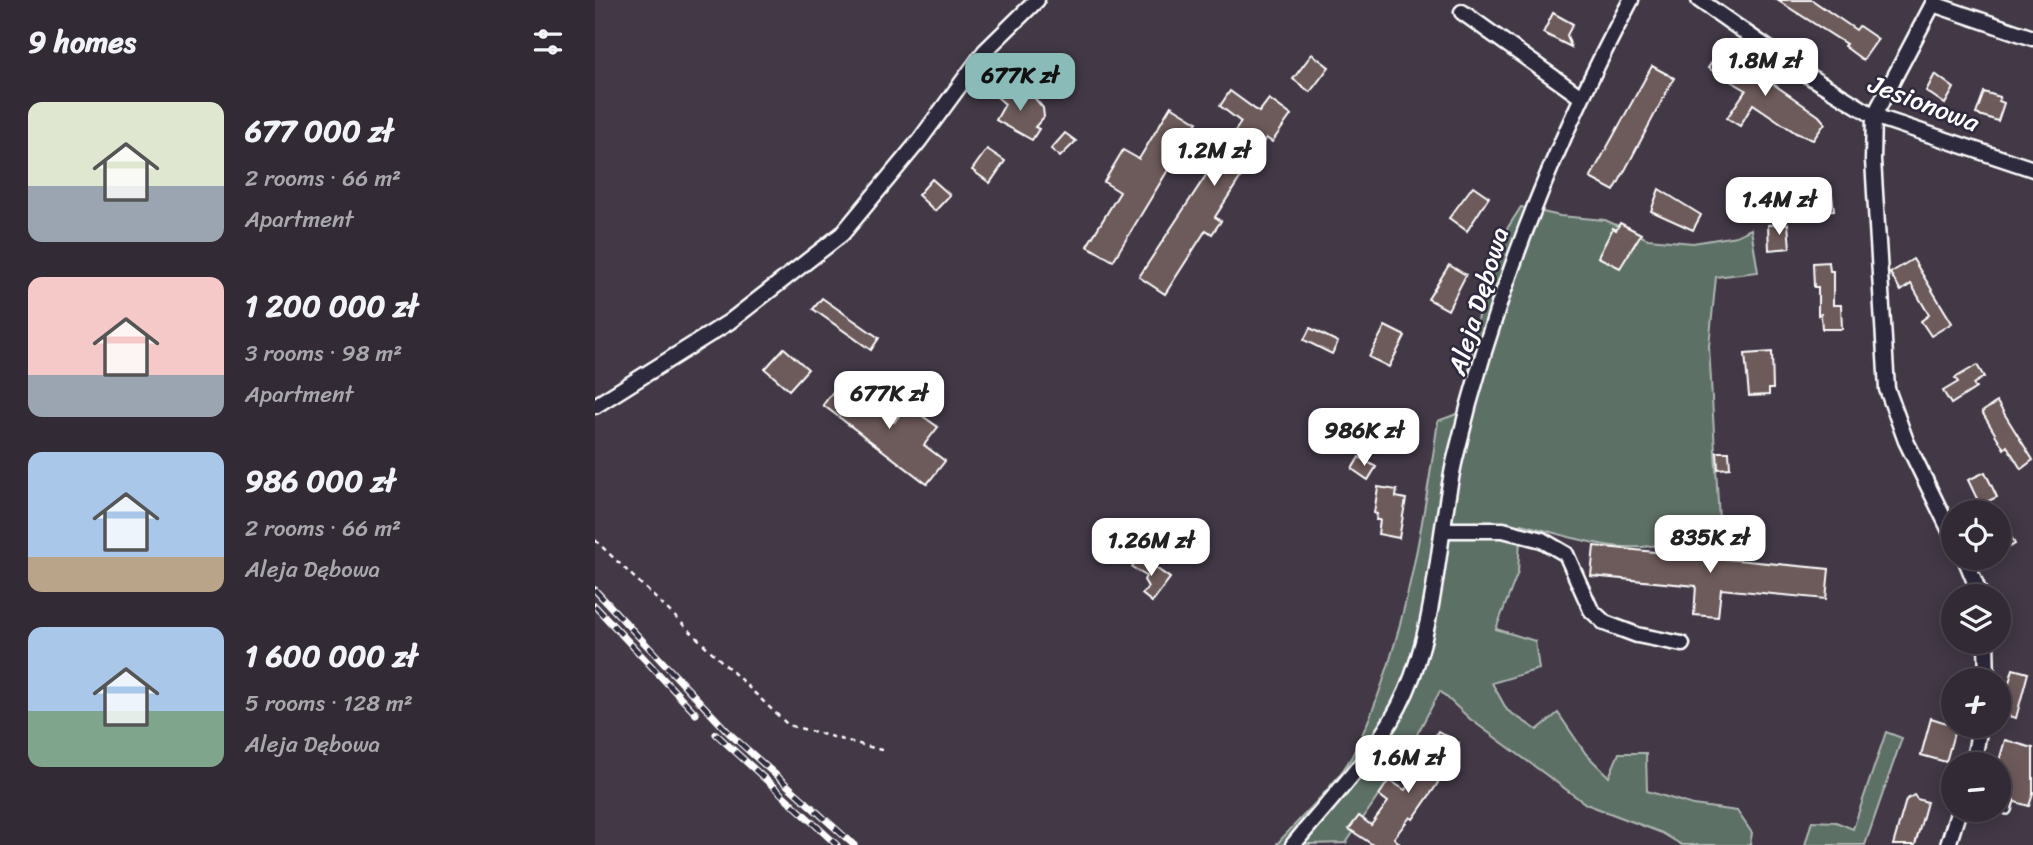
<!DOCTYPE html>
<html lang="en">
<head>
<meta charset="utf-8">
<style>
	:root { --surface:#322a34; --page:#3a323c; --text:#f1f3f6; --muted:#a8a7ac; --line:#4d464f; --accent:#8bbbb9 }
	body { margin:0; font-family:Sriracha,sans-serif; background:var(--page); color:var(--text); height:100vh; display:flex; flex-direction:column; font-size:26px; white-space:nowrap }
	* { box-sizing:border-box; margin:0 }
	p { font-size:23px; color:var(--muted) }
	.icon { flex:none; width:38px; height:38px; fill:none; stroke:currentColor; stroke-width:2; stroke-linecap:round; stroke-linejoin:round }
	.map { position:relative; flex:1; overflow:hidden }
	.details { display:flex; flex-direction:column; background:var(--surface); width:595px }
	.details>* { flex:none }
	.fabs { position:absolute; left:1346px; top:500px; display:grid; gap:14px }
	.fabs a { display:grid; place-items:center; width:70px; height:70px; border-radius:50%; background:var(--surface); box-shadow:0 4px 18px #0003,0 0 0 2px var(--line); font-size:35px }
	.price { position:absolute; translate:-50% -60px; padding:0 16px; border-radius:14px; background:#fff; color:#222; font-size:23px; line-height:46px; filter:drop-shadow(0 2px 4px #0008) }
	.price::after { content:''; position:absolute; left:50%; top:42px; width:21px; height:16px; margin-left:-10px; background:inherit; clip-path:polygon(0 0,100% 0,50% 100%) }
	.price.active { background:var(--accent); color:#111 }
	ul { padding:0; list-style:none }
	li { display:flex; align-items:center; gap:21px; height:175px; padding:0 28px }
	li span { display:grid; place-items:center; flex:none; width:196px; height:140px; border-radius:14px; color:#555 }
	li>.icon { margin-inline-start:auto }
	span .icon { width:84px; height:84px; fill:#fffc; stroke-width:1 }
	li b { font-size:30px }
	h2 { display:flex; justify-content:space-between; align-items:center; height:84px; padding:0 28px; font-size:30px }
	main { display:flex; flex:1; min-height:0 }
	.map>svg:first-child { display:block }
</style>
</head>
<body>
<main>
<section class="details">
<h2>9 homes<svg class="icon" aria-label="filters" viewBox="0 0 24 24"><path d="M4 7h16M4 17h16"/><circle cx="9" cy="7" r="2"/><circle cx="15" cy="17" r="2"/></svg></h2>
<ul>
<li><span style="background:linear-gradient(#dfe7d0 60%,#9aa5b1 0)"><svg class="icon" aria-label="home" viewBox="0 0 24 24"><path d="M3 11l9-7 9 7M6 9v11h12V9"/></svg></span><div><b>677 000 zł</b><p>2 rooms · 66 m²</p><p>Apartment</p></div></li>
<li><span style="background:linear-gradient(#f6c9c9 70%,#9aa5b1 0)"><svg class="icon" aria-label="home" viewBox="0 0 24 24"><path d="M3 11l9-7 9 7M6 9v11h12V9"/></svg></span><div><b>1 200 000 zł</b><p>3 rooms · 98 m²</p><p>Apartment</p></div></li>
<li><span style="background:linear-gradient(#a9c7e8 75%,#b9a48a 0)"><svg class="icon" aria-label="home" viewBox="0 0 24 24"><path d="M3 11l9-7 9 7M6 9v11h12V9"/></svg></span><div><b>986 000 zł</b><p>2 rooms · 66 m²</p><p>Aleja Dębowa</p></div></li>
<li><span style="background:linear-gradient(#a9c7e8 60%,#7fa58c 0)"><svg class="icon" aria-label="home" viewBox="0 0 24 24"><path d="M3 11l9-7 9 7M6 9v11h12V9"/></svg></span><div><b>1 600 000 zł</b><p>5 rooms · 128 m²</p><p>Aleja Dębowa</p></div></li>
</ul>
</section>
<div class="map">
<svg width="1438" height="845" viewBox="0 0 1438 845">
	<rect width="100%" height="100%" fill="#423846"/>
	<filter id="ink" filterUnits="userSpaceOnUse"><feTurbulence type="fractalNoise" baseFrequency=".0143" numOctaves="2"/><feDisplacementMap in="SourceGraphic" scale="14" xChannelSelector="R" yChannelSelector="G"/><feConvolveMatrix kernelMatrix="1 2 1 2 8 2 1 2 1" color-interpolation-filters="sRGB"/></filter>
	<g filter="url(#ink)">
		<g fill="#5d6f66" stroke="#aeb7b2" stroke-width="2">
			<path d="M926 207 965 216 1010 220 1053 239 1098 243 1141 236 1156 229 1163 272 1121 277 1114 346 1125 537C1087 529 1088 542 1056 546 1013 552 967 534 926 524L923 572 901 629 940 641 944 669 897 683 912 710 942 730 963 713 991 754 1014 777 1024 753H1051L1052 791 1098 805 1142 811 1157 833 1155 845H1087L1067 833 991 804 875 719 845 691 810 757 751 843 681 845C703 820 742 784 757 756 806 661 828 527 843 421L867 412 892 260Z"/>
			<path d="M1291 732 1307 738 1270 845H1210L1217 821 1241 822 1258 829Z"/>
		</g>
		<g fill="#6d5a5a" stroke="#fff" stroke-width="2">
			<path d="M1182 0H1217L1261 30 1264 26 1283 39 1268 60 1249 46 1251 44Z"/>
			<path d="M958 13 978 24 972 35 976 47 948 33Z"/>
			<path d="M1127 48 1224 116 1230 123 1218 140 1201 133 1158 104 1145 126 1132 118 1151 90 1113 68Z"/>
			<path d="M717 54 734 67 715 92 698 79Z"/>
			<path d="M1057 66 1079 78 1019 191 995 178Z"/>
			<path d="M1340 74 1359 88 1350 104 1331 91Z"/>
			<path d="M412 85 422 94 438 96 448 108 449 117 440 127 444 129 437 140 401 120 410 104 402 97Z"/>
			<path d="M635 91 664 112 674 99 696 115 677 142 671 138 620 217 626 221 617 234 611 230 570 294 544 277 646 122 625 106Z"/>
			<path d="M1389 92 1405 97 1404 101 1409 103 1403 121 1381 114Z"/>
			<path d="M576 106 602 122 518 261 492 246 525 192 509 182 528 150 544 159Z"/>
			<path d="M470 133 481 141 465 157 456 149Z"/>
			<path d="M392 149 410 161 395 183 377 170Z"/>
			<path d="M337 179 355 195 340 211 323 195Z"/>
			<path d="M878 186 894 197 872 231 854 218Z"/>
			<path d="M1236 186 1239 210 1216 211 1215 187Z"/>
			<path d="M1064 189 1106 215 1098 230 1056 211Z"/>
			<path d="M1025 223 1046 234 1025 268 1003 257 1018 228 1021 230Z"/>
			<path d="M1193 224 1195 248 1174 250 1173 225Z"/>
			<path d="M1318 259 1357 323 1336 336 1326 321 1334 315 1316 284 1306 291 1295 273Z"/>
			<path d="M1234 262 1235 271H1238V305H1246L1247 329H1227L1226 314 1223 315V287H1219L1218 263Z"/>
			<path d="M854 265 871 275 853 310 833 299Z"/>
			<path d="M227 298 284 338 276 350 218 309Z"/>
			<path d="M790 326 810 336 794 367 774 357Z"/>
			<path d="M715 328 743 342 737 354 709 340Z"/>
			<path d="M189 348 213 369 194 390 170 369Z"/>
			<path d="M1177 352 1178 389H1174V395L1154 396 1150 354Z"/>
			<path d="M1382 365 1389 377 1378 384 1381 388 1356 404 1348 391 1363 382 1360 378Z"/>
			<path d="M246 381 299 422 312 405 343 427 329 445 350 461 332 484 228 405Z"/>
			<path d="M1402 402 1438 460 1426 469 1412 446 1409 449 1387 412Z"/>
			<path d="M1122 452H1134L1135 468 1123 469Z"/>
			<path d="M764 457 781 467 773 480 757 469Z"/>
			<path d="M1390 472 1402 497 1385 505 1373 480Z"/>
			<path d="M783 487 802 490 801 497 811 499 804 538 783 534 785 520H781L782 514 779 513Z"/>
			<path d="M1404 513 1420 544 1404 553Z"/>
			<path d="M999 546 1234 569 1231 599 1126 589 1123 617 1099 615 1101 586 996 576Z"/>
			<path d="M544 556 575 578 557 602 547 594 553 587 549 580 551 576 537 567Z"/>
			<path d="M1418 669 1433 673 1421 718 1405 714Z"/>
			<path d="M1336 718 1361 726 1351 762 1326 755Z"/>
			<path d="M843 731 864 743 841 786 818 819 815 817 799 838 806 845H778L754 829 764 816 776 825 793 802 784 795 794 780 810 790 830 760 827 759Z"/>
			<path d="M1410 740 1438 748V794L1434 806 1420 802 1416 796 1404 797V761Z"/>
			<path d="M1319 795 1322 799 1332 802 1320 845H1298L1311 800Z"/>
		</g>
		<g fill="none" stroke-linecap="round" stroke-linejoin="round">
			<defs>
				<path id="service" d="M1404 807 1412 810 1414 802"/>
				<g id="minor">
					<path d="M1104 0 1207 72 1279 116 1438 169"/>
					<path d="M1340 0 1279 116 1278 160 1292 389 1311 441 1358 537"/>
					<path d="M1338 4 1438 38"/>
					<path d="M867 12 986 97"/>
					<path d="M0 406 134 322 247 234 324 141 390 51 442 0"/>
					<path d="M849 530H908L947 540 971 554 996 610 1010 623 1042 635 1087 644"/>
					<path d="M1370 558 1386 597"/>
					<path d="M1391 642 1392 681"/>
					<path d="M1378 765 1385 726"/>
					<path d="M698 845C736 798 786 749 811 692 842 623 843 532 860 459 898 299 958 145 1036 0"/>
					<path d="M1353 845 1364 810"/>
				</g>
			</defs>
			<use href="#service" stroke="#fff" stroke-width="12"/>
			<use href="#minor" stroke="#fff" stroke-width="19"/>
			<path stroke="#fff" stroke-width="2.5" stroke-dasharray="5 5" stroke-linecap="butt" d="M0 540 193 725 290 751"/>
			<use href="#service" stroke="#2f2a3d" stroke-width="7"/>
			<use href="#minor" stroke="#2f2a3d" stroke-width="14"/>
			<defs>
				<g id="rail">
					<path d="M0 590 135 734 259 845"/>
					<path d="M0 606 101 714"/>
					<path d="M121 734 242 845"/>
				</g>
			</defs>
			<use href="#rail" stroke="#fff" stroke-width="7"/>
			<use href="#rail" stroke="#2f2a3d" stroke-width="4.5" stroke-dasharray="13" stroke-linecap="butt"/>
		</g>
	</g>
	<g text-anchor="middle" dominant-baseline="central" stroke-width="5" stroke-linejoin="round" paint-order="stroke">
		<g font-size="26" fill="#fff" stroke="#2f2a3d">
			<text transform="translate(1329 103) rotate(21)">Jesionowa</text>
			<text transform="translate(883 301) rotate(-73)">Aleja Dębowa</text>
		</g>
	</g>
</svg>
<div class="fabs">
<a><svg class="icon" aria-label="locate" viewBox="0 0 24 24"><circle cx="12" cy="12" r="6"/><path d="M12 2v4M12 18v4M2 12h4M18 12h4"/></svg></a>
<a><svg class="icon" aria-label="layers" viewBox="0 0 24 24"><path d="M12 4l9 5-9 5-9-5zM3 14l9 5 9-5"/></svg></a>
<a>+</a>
<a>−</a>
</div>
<b class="price" style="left:1170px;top:98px">1.8M zł</b>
<b class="price active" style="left:425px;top:113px">677K zł</b>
<b class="price" style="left:619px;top:188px">1.2M zł</b>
<b class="price" style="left:1184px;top:237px">1.4M zł</b>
<b class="price" style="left:294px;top:431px">677K zł</b>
<b class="price" style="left:769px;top:468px">986K zł</b>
<b class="price" style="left:1115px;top:575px">835K zł</b>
<b class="price" style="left:556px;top:578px">1.26M zł</b>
<b class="price" style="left:813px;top:795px">1.6M zł</b>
</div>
</main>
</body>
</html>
